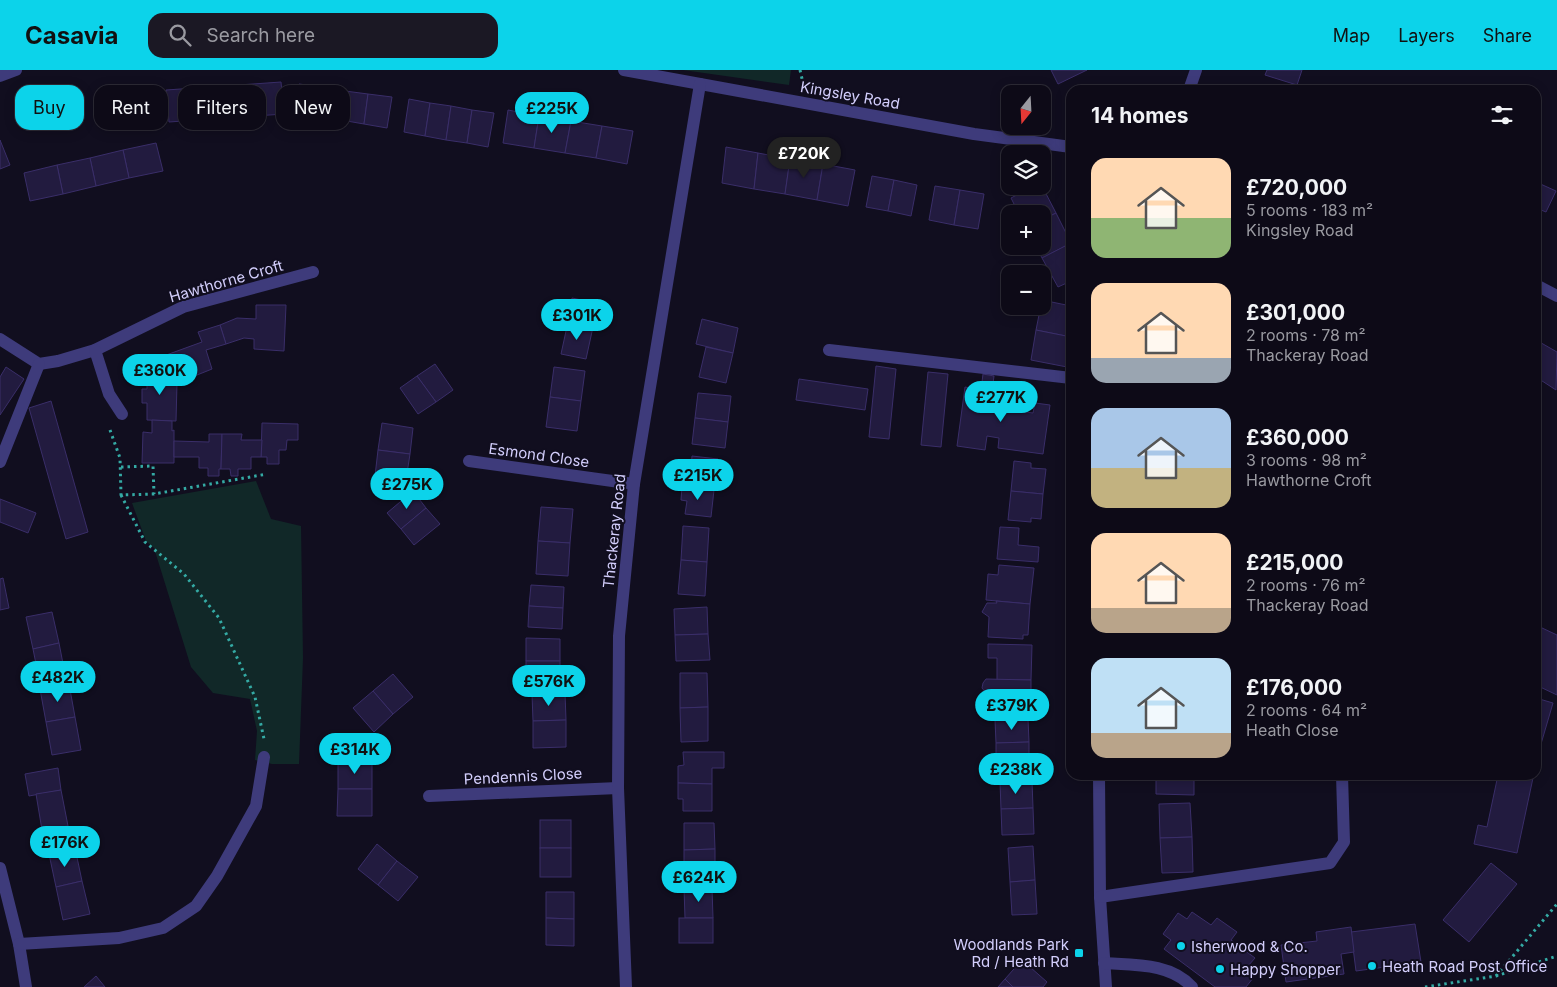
<!DOCTYPE html>
<html lang="en">
<head>
<meta charset="utf-8">
<style>
	:root { --surface:#0d0a17; --page:#1b1824; --text:#f1f3f6; --muted:#9a9aa1; --line:#2d2b36; --accent:#0cd3ea }
	body { margin:0; font-family:Inter,sans-serif; background:var(--page); color:var(--text); height:100vh; display:flex; flex-direction:column; font-size:19px; white-space:nowrap }
	* { box-sizing:border-box; margin:0 }
	p { font-size:16px; color:var(--muted) }
	.icon { flex:none; width:28px; height:28px; fill:none; stroke:currentColor; stroke-width:2; stroke-linecap:round; stroke-linejoin:round }
	.map { position:relative; flex:1; overflow:hidden }
	.details { position:absolute; left:1066px; top:15px; width:475px; height:695px; display:flex; flex-direction:column; background:var(--surface); border-radius:15px; box-shadow:0 2px 12px #0003,0 0 0 1px var(--line) }
	.details>* { flex:none }
	.banner { position:absolute; left:15px; top:15px; width:475px; height:45px; display:flex; gap:10px }
	.needle { width:32px; rotate:198deg }
	.buttons { position:absolute; left:1001px; top:15px; display:grid; gap:10px }
	.buttons a { display:grid; place-items:center; width:50px; height:50px; border-radius:10px; background:var(--surface); box-shadow:0 2px 12px #0003,0 0 0 1px var(--line); font-size:25px }
	.price { position:absolute; translate:-50% -42px; padding:0 11px; border-radius:18px; background:var(--accent); color:#111; font-size:16px; line-height:32px; filter:drop-shadow(0 1px 2px #0008) }
	.price::after { content:''; position:absolute; left:50%; top:30px; width:15px; height:11px; margin-left:-8px; background:inherit; clip-path:polygon(0 0,100% 0,50% 100%) }
	.price.current { background:#222; color:#fff }
	ul { padding:0; list-style:none }
	li { display:flex; align-items:center; gap:15px; height:125px; padding:0 25px }
	li span { display:grid; place-items:center; flex:none; width:140px; height:100px; border-radius:15px; color:#555 }
	li>.icon { margin-inline-start:auto }
	span .icon { width:60px; height:60px; fill:#fffc; stroke-width:1 }
	li b { font-size:21px }
	h2 { display:flex; justify-content:space-between; align-items:center; height:60px; padding:0 25px; font-size:21px }
	.chip { padding:0 18px; border-radius:15px; background:var(--surface); box-shadow:0 2px 12px #0003,0 0 0 1px var(--line); font-size:18px; line-height:45px }
	.chip.current { background:var(--accent); color:#111 }
	header { display:flex; align-items:center; gap:30px; box-sizing:border-box; height:70px; padding:0 25px; background:var(--accent); color:#111 }
	header strong { font-size:24px }
	nav { display:flex; gap:28px; margin-inline-start:auto; font-size:18px }
	.search { width:350px; height:45px; background:var(--page); display:flex; align-items:center; gap:12px; box-sizing:border-box; padding:0 18px; border-radius:15px; color:var(--muted); font-size:19px }
	.map>svg:first-child { display:block }
</style>
</head>
<body>
<header>
<strong>Casavia</strong>
<div class="search"><svg class="icon" aria-label="search" viewBox="0 0 24 24"><circle cx="10" cy="10" r="6"/><path d="M15 15l6 6"/></svg>Search here</div>
<nav><a>Map</a><a>Layers</a><a>Share</a></nav>
</header>
<div class="map">
<svg width="1557" height="917" viewBox="0 0 1557 917">
	<rect width="100%" height="100%" fill="#110e1f"/>
	<g fill="#112828">
		<path d="M683 0H791L789 15Z"/>
		<path d="M256 411 271 449 301 456 303 588 299 694H272L255 690 257 661 250 629 213 623 191 597 154 478 146 471 132 433Z"/>
	</g>
	<g fill="#221b3f" stroke="#3a2e69">
		<path d="M1051 0H1087L1058 14Z"/>
		<path d="M1267 0H1302L1297 15 1265 5Z"/>
		<path d="M281 12 284 44 255 46 253 14Z"/>
		<path d="M253 14 255 46 226 48 224 16Z"/>
		<path d="M299 14 322 17 317 47 294 44Z"/>
		<path d="M224 16 226 48 197 50 195 18Z"/>
		<path d="M322 17 345 21 341 50 317 47Z"/>
		<path d="M195 18 197 50 169 52 166 20Z"/>
		<path d="M345 21 368 24 364 54 341 50Z"/>
		<path d="M368 24 392 27 387 58 364 54Z"/>
		<path d="M409 29 430 33 425 66 404 62Z"/>
		<path d="M430 33 451 36 446 70 425 66Z"/>
		<path d="M451 36 472 40 467 73 446 70Z"/>
		<path d="M472 40 494 43 488 77 467 73Z"/>
		<path d="M508 40 539 46 534 78 503 73Z"/>
		<path d="M539 46 571 51 565 83 534 78Z"/>
		<path d="M571 51 602 56 596 88 565 83Z"/>
		<path d="M602 56 633 61 627 94 596 88Z"/>
		<path d="M0 70 10 95 0 99Z"/>
		<path d="M156 73 163 101 129 108 123 80Z"/>
		<path d="M726 77 758 83 754 119 722 113Z"/>
		<path d="M123 80 129 108 96 116 90 88Z"/>
		<path d="M758 83 790 89 785 124 754 119Z"/>
		<path d="M90 88 96 116 63 124 57 95Z"/>
		<path d="M790 89 823 94 817 130 785 124Z"/>
		<path d="M823 94 855 100 848 136 817 130Z"/>
		<path d="M57 95 63 124 30 131 24 103Z"/>
		<path d="M872 106 894 110 888 141 866 137Z"/>
		<path d="M894 110 917 115 911 146 888 141Z"/>
		<path d="M1536 112 1556 121 1546 142 1536 138Z"/>
		<path d="M935 116 960 120 954 155 929 150Z"/>
		<path d="M1034 116H1042L1056 143 1042 150V144H1019L1011 128Z"/>
		<path d="M960 120 984 124 978 159 954 155Z"/>
		<path d="M1056 143 1071 173 1042 188 1036 176H1042V150Z"/>
		<path d="M1071 173V211L1058 217 1042 188Z"/>
		<path d="M572 228 605 235 601 258 568 252Z"/>
		<path d="M1042 230 1071 236V267L1036 260Z"/>
		<path d="M256 235H286L284 281 254 279V269L244 268 226 274 220 255 237 248 256 249Z"/>
		<path d="M702 249 738 258 733 283 696 274Z"/>
		<path d="M568 252 593 257 586 289 561 284Z"/>
		<path d="M220 255 226 274 206 280 212 299 177 313 147 292 202 272 198 262Z"/>
		<path d="M1036 260 1071 267 1067 297 1031 290Z"/>
		<path d="M1536 270 1557 282 1556 320 1536 307Z"/>
		<path d="M706 277 733 283 726 313 699 307Z"/>
		<path d="M147 292 177 313 176 351 147 350V333H142V319H147Z"/>
		<path d="M435 294 453 320 436 332 417 306Z"/>
		<path d="M876 296 896 299 889 369 869 367Z"/>
		<path d="M6 297 24 309 0 345V307Z"/>
		<path d="M554 297 585 301 581 331 550 327Z"/>
		<path d="M928 302 948 304 941 377 921 375Z"/>
		<path d="M983 304 994 306 990 337 1033 343 1035 333 1050 335 1043 384 998 378 999 368 987 366 985 380 957 376 965 317 981 320Z"/>
		<path d="M417 306 436 332 418 344 400 318Z"/>
		<path d="M799 309 868 319 865 340 796 330Z"/>
		<path d="M698 323 731 326 728 352 695 348Z"/>
		<path d="M550 327 581 331 577 361 546 357Z"/>
		<path d="M51 331 88 462 66 469 29 338Z"/>
		<path d="M695 348 728 352 725 378 692 374Z"/>
		<path d="M152 350 172 351V361L174 360V393H142L143 362 152 363Z"/>
		<path d="M262 353 298 354V370H287L286 380H279V394H267V387H261Z"/>
		<path d="M382 353 413 358 410 384 378 380Z"/>
		<path d="M209 364H222L221 399H219V406H208V398H199V387H174V371L209 372Z"/>
		<path d="M222 364H242L241 370H262L261 387H251V399H238V406H231L230 399H221Z"/>
		<path d="M378 380 410 384 406 410 375 406Z"/>
		<path d="M692 386 718 389 714 420 682 417 684 399H691Z"/>
		<path d="M1014 391 1031 393V398L1046 399 1043 424 1011 421Z"/>
		<path d="M682 417 714 420 711 447 685 444 687 431 681 430Z"/>
		<path d="M413 421 426 438 401 459 387 443Z"/>
		<path d="M1011 421 1043 424 1041 449 1031 448V452L1008 450Z"/>
		<path d="M0 429 36 443 28 463 0 452Z"/>
		<path d="M541 437 573 439 570 473 538 471Z"/>
		<path d="M426 438 440 454 414 475 401 459Z"/>
		<path d="M683 456 709 458 707 492 681 490Z"/>
		<path d="M1000 457 1019 458 1018 475 1039 477 1038 492 997 489Z"/>
		<path d="M538 471 570 473 568 506 536 504Z"/>
		<path d="M681 490 707 492 705 526 678 524Z"/>
		<path d="M999 495 1034 498 1030 534 986 530 988 504 998 505Z"/>
		<path d="M3 508 9 538 0 540V509Z"/>
		<path d="M531 515 564 517 563 538 529 536Z"/>
		<path d="M996 531 1030 534 1028 565H1023V569L988 567 989 547 982 542 987 533H997Z"/>
		<path d="M529 536 563 538 562 559 528 557Z"/>
		<path d="M707 537 708 564 675 565 674 539Z"/>
		<path d="M52 542 59 573 33 579 26 547Z"/>
		<path d="M1540 557 1557 565V625L1536 615V565Z"/>
		<path d="M708 564 710 590 676 591 675 565Z"/>
		<path d="M526 568 560 569V591H526Z"/>
		<path d="M59 573 65 604 39 609 33 579Z"/>
		<path d="M988 574 1032 575 1031 610H997V588H988Z"/>
		<rect x="526" y="591" width="34" height="23"/>
		<path d="M680 603H707L708 637 680 638Z"/>
		<path d="M393 604 413 627 393 644 373 621Z"/>
		<path d="M986 609 1031 610V638L1000 637V645L983 644V632H996V623H986L982 618 983 613Z"/>
		<path d="M69 614 75 647 46 652 40 619Z"/>
		<path d="M373 621 393 644 374 662 353 638Z"/>
		<path d="M565 623 566 650 533 651 532 624Z"/>
		<path d="M1536 628 1553 633 1536 691Z"/>
		<path d="M708 637V671L681 672 680 638Z"/>
		<path d="M75 647 81 680 52 685 46 652Z"/>
		<path d="M1028 649 1029 672 996 673 995 650Z"/>
		<path d="M566 650V677L533 678V651Z"/>
		<path d="M1029 672V694L996 695V673Z"/>
		<path d="M683 682H724V698H712V714L678 713V696L684 695Z"/>
		<path d="M338 691 372 692V719H338Z"/>
		<path d="M58 698 61 720 29 726 25 704Z"/>
		<path d="M1156 705H1194V725L1156 724Z"/>
		<path d="M1498 705H1518L1533 708 1517 783 1474 774 1478 755 1487 757Z"/>
		<path d="M1032 711 1033 738 1001 739 1000 712Z"/>
		<path d="M678 713 712 714V741H683V729H678Z"/>
		<path d="M338 719H372V746H337Z"/>
		<path d="M61 720 68 756 42 760 36 724Z"/>
		<path d="M1190 733 1192 767 1160 768 1159 734Z"/>
		<path d="M1033 738 1034 764 1002 765 1001 739Z"/>
		<rect x="540" y="750" width="31" height="28"/>
		<path d="M684 753H714L715 779 684 780Z"/>
		<path d="M1192 767 1193 802 1162 803 1160 768Z"/>
		<path d="M377 774 397 791 378 815 358 799Z"/>
		<path d="M1033 776 1035 810 1010 812 1008 778Z"/>
		<path d="M75 778 82 811 56 817 49 784Z"/>
		<rect x="540" y="778" width="31" height="29"/>
		<path d="M715 779V806H684V780Z"/>
		<path d="M397 791 418 807 398 831 378 815Z"/>
		<path d="M1491 793 1517 814 1469 872 1443 850Z"/>
		<path d="M1035 810 1037 844 1012 845 1010 812Z"/>
		<path d="M82 811 90 844 63 850 56 817Z"/>
		<path d="M684 818H712L713 848H685Z"/>
		<path d="M546 822H574V849L546 848Z"/>
		<path d="M1192 842 1211 855 1217 848 1237 862 1231 870 1255 888 1248 896 1257 903 1246 917H1215L1164 879 1171 870 1163 864 1178 843 1187 849Z"/>
		<path d="M546 848 574 849V876L546 875Z"/>
		<rect x="679" y="848" width="34" height="25"/>
		<path d="M1415 854 1421 892 1356 901 1351 862Z"/>
		<path d="M1351 857 1354 882 1341 884 1344 904 1286 912 1281 875 1317 871 1316 862Z"/>
		<path d="M1022 890 1047 912 1043 917H1013L1005 909Z"/>
		<path d="M96 906 105 917H84Z"/>
		<path d="M1005 909 1013 917H998Z"/>
	</g>
	<g fill="none" stroke-linecap="round" stroke-linejoin="round">
		<g stroke="#34aaa4" stroke-width="3" stroke-dasharray="2.5 4" stroke-linecap="butt">
			<path d="M800 0 803 13"/>
			<path d="M110 360 120 388 121 425 154 424 267 404"/>
			<path d="M121 397 153 396 154 424"/>
			<path d="M121 425 145 472 184 504 219 548 255 627 264 669"/>
			<path d="M1496 906 1557 834"/>
			<path d="M1425 917 1496 906 1557 886"/>
		</g>
		<g stroke="#3e3b7b" stroke-width="12">
			<path d="M624 0 974 64 1071 77"/>
			<path d="M0 6 16 0"/>
			<path d="M1189 20 1196 0"/>
			<path d="M1536 215 1557 226"/>
			<path d="M0 269 39 294 58 291 95 280 183 237 313 202"/>
			<path d="M95 280 109 324 122 344"/>
			<path d="M829 280 1071 308"/>
			<path d="M469 391 634 414"/>
			<path d="M0 392 39 294"/>
			<path d="M1099 705 1100 827 1106 917"/>
			<path d="M429 726 618 718"/>
			<path d="M0 798 19 874 26 917"/>
			<path d="M1100 827 1330 793 1344 772 1342 705"/>
			<path d="M19 874 119 868 163 858 196 836 217 806 256 736 264 687"/>
			<path d="M1104 893C1134 895 1171 893 1192 917"/>
			<path d="M626 917 618 718 619 566 634 414 700 14"/>
		</g>
	</g>
	<g fill="#0cd3ea" stroke="#110e1f" stroke-width="2">
		<circle cx="1181" cy="876" r="5"/>
		<rect x="1074" y="878" width="10" height="10" rx="2.5"/>
		<circle cx="1372" cy="896" r="5"/>
		<circle cx="1220" cy="899" r="5"/>
	</g>
	<g text-anchor="middle" dominant-baseline="central" stroke-width="4" stroke-linejoin="round" paint-order="stroke">
		<g font-size="15" fill="#d3cefc" stroke="#110e1f">
			<text transform="translate(850 25) rotate(10)">Kingsley Road</text>
			<text transform="translate(226 211) rotate(-16)">Hawthorne Croft</text>
			<text transform="translate(539 385) rotate(8)">Esmond Close</text>
			<text transform="translate(614 461) rotate(-84)">Thackeray Road</text>
			<text transform="translate(523 706) rotate(-3)">Pendennis Close</text>
		</g>
		<g font-size="15" fill="#d3cefc" stroke="#110e1f" text-anchor="start">
			<text x="1069" y="874" text-anchor="end">Woodlands Park<tspan x="1069" dy="17">Rd / Heath Rd</tspan></text>
			<text x="1191" y="876">Isherwood &amp; Co.</text>
			<text x="1382" y="896">Heath Road Post Office</text>
			<text x="1230" y="899">Happy Shopper</text>
		</g>
	</g>
</svg>
<div class="buttons">
<a><svg class="needle" viewBox="-14 -14 28 28"><path d="M0-13l5 13h-10z" fill="#e53935"/><path d="M0 13l5-13h-10z" fill="#9a9aa1"/></svg></a>
<a><svg class="icon" aria-label="layers" viewBox="0 0 24 24"><path d="M12 4l9 5-9 5-9-5zM3 14l9 5 9-5"/></svg></a>
<a>+</a>
<a>−</a>
</div>
<b class="price" style="left:552px;top:64px">£225K</b>
<b class="price current" style="left:804px;top:109px">£720K</b>
<b class="price" style="left:577px;top:271px">£301K</b>
<b class="price" style="left:160px;top:326px">£360K</b>
<b class="price" style="left:1001px;top:353px">£277K</b>
<b class="price" style="left:698px;top:431px">£215K</b>
<b class="price" style="left:407px;top:440px">£275K</b>
<b class="price" style="left:58px;top:633px">£482K</b>
<b class="price" style="left:549px;top:637px">£576K</b>
<b class="price" style="left:1012px;top:661px">£379K</b>
<b class="price" style="left:355px;top:705px">£314K</b>
<b class="price" style="left:1016px;top:725px">£238K</b>
<b class="price" style="left:65px;top:798px">£176K</b>
<b class="price" style="left:699px;top:833px">£624K</b>
<div class="banner">
<a class="chip current">Buy</a>
<a class="chip">Rent</a>
<a class="chip">Filters</a>
<a class="chip">New</a>
</div>
<section class="details">
<h2>14 homes<svg class="icon" aria-label="filters" viewBox="0 0 24 24"><path d="M4 7h16M4 17h16"/><circle cx="9" cy="7" r="2"/><circle cx="15" cy="17" r="2"/></svg></h2>
<ul>
<li><span style="background:linear-gradient(#ffd9b3 60%,#8fb573 0)"><svg class="icon" aria-label="home" viewBox="0 0 24 24"><path d="M3 11l9-7 9 7M6 9v11h12V9"/></svg></span><div><b>£720,000</b><p>5 rooms · 183 m²</p><p>Kingsley Road</p></div></li>
<li><span style="background:linear-gradient(#ffd9b3 75%,#9aa5b1 0)"><svg class="icon" aria-label="home" viewBox="0 0 24 24"><path d="M3 11l9-7 9 7M6 9v11h12V9"/></svg></span><div><b>£301,000</b><p>2 rooms · 78 m²</p><p>Thackeray Road</p></div></li>
<li><span style="background:linear-gradient(#a9c7e8 60%,#c2b280 0)"><svg class="icon" aria-label="home" viewBox="0 0 24 24"><path d="M3 11l9-7 9 7M6 9v11h12V9"/></svg></span><div><b>£360,000</b><p>3 rooms · 98 m²</p><p>Hawthorne Croft</p></div></li>
<li><span style="background:linear-gradient(#ffd9b3 75%,#b9a48a 0)"><svg class="icon" aria-label="home" viewBox="0 0 24 24"><path d="M3 11l9-7 9 7M6 9v11h12V9"/></svg></span><div><b>£215,000</b><p>2 rooms · 76 m²</p><p>Thackeray Road</p></div></li>
<li><span style="background:linear-gradient(#bfe0f5 75%,#b9a48a 0)"><svg class="icon" aria-label="home" viewBox="0 0 24 24"><path d="M3 11l9-7 9 7M6 9v11h12V9"/></svg></span><div><b>£176,000</b><p>2 rooms · 64 m²</p><p>Heath Close</p></div></li>
</ul>
</section>
</div>
</body>
</html>
